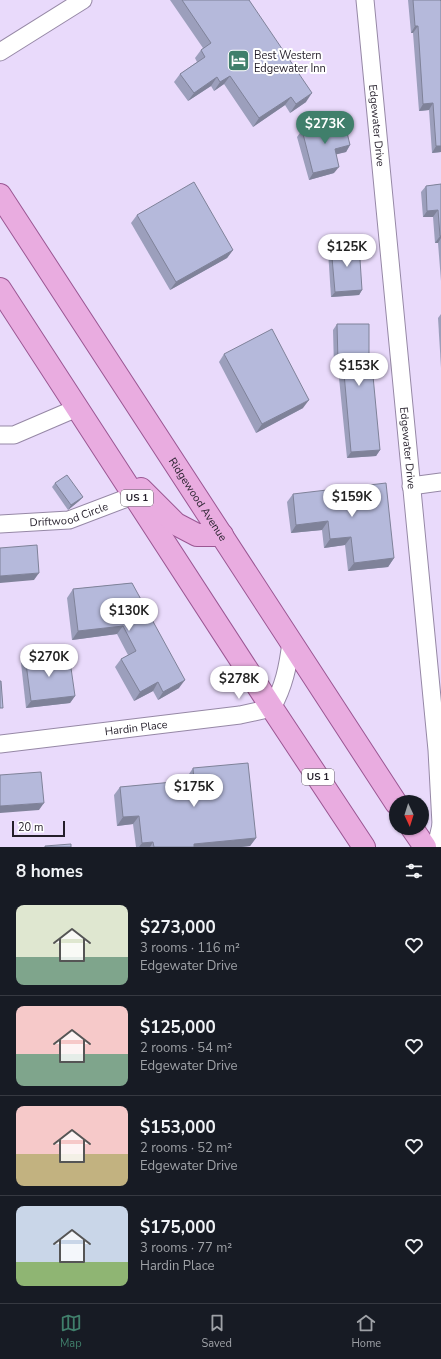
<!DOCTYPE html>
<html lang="en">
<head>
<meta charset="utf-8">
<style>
	:root { --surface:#171b24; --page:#242831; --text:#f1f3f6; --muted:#9ea1a6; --line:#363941; --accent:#407f6b }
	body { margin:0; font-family:"Nunito Sans",sans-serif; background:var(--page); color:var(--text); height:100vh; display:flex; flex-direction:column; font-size:15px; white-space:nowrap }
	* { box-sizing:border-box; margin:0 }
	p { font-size:13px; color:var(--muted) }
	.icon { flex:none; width:22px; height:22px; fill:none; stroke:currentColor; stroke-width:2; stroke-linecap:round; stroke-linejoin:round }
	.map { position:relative; height:847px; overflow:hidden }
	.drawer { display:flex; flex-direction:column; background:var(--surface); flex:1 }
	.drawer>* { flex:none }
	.needle { width:26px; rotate:176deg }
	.fabs { position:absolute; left:389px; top:795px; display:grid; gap:8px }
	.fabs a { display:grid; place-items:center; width:40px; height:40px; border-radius:50%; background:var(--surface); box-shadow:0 1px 3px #0004; font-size:20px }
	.scale { position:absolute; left:12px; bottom:10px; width:53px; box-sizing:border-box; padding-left:4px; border:2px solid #241e2a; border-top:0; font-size:11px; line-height:14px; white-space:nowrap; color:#241e2a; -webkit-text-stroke:3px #fff; paint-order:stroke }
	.price { position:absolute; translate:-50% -34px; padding:0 9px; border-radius:14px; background:#fff; color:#222; font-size:13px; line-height:26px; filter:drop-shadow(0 1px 2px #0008) }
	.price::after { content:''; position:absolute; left:50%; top:24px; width:12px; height:9px; margin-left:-6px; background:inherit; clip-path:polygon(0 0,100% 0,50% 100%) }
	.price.selected { background:var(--accent); color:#fff }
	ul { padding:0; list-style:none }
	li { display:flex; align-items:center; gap:12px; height:100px; padding:0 16px }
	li+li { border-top:1px solid var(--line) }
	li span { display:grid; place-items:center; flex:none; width:112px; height:80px; border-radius:8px; color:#555 }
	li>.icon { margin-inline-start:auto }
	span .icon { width:48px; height:48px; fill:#fffc; stroke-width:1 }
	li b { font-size:17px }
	h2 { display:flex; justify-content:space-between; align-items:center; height:48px; padding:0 16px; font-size:17px }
	.dock { display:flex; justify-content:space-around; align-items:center; height:56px; border-top:1px solid var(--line); background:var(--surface); font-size:11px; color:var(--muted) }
	.dock a { display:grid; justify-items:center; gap:2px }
	.dock .selected { color:var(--accent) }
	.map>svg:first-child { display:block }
</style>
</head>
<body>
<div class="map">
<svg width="441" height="847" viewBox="0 0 441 847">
	<rect width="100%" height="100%" fill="#e9dafb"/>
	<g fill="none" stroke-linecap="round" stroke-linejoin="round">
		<defs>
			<g id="minor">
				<path id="s1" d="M365 0 437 750 441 824"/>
				<path d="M0 52 83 0"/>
				<path d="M0 435H14L77 408"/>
				<path d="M411 486 441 482"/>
				<path id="s2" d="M0 524 69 520 135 495"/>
				<path id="s3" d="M0 744 240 715 272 708C284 686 288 667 291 642"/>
				<path d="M436 847 441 825"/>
			</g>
			<g id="primary">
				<path id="s4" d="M0 195 396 803"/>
				<path d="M0 289 272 708 364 847"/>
				<path d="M141 489 176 524 197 535H222"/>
				<path d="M412 828 425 847"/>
			</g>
		</defs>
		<use href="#minor" stroke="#9688a6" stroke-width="19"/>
		<use href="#primary" stroke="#9b5793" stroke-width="24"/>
		<use href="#minor" stroke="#fff" stroke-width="17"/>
		<use href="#primary" stroke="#e9ace0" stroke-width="22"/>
	</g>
	<g fill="#9c9fbc">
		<path d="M170 0H249L306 102 290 113 285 105 253 127 224 84 214 91 211 86 188 101 174 82 180 74 197 62 195 58 201 50 203 48Z"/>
		<path d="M408 0H440L441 1V158V152L432 153 429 110 419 111 413 33H411Z"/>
		<path d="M302 130 350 145 346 152 336 154 334 173 309 180 297 137Z"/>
		<path d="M441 184V281L438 243H435L433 217H423L421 192 426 186Z"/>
		<path d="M137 215 233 250 227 258 170 290 131 223Z"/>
		<path d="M331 246 362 290 359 295 331 297 328 251Z"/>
		<path d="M441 314V368L438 318Z"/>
		<path d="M337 324 369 376 380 450 376 456 347 458 338 368H334L333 330Z"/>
		<path d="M224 354 303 408 256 433 219 362Z"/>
		<path d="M55 483 83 497 79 501 68 510 52 487Z"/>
		<path d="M293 494 394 558 388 567 348 571 345 545 324 548 322 530 291 533 287 502Z"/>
		<path d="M132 583 179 688 158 700 153 691 134 701 115 667 121 659 128 655 117 634 72 640 67 598 73 589Z"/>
		<path d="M25 656 53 663 75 696 70 703 26 708 21 663Z"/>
		<path d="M193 768 256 838 250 846 241 847H136L133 824 117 826 114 795 120 787 188 781 187 777Z"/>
	</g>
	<g fill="#7f8299">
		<path d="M415 26H418L413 33H411Z"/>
		<path d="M230 76 224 84 214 91 220 82Z"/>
		<path d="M217 77 211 86 188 101 194 93Z"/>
		<path d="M312 93 306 102 290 113 296 104Z"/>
		<path d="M291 97 285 105 253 127 259 118Z"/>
		<path d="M433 103 429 110 419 111 423 104Z"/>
		<path d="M350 145 346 152 330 156 335 149Z"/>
		<path d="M436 146H441V152L432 153Z"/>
		<path d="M339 167 334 173 309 180 313 173Z"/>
		<path d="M438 210 433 217H423L427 211Z"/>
		<path d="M440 236H441V238L438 243H435Z"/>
		<path d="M233 250 227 258 170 290 176 282Z"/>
		<path d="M362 290 359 295 331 297 335 292Z"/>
		<path d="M338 362H343L338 368H334Z"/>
		<path d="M309 400 303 408 256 433 262 424Z"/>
		<path d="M380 450 376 456 347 458 351 452Z"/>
		<path d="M83 497 79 501 68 510 71 505Z"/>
		<path d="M328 521 322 530 291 533 296 525Z"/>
		<path d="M351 537 345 545 324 548 330 539Z"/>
		<path d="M394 558 388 567 348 571 354 563Z"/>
		<path d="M39 573 34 580 0 583V576Z"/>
		<path d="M123 626 117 634 72 640 78 631Z"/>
		<path d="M185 680 179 688 158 700 163 692Z"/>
		<path d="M158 682 153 691 134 701 140 692Z"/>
		<path d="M75 696 70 703 26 708 31 701Z"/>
		<path d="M44 803 39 810 0 813V806Z"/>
		<path d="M139 816 133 824 117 826 123 817Z"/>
		<path d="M256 838 250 846 241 847H192L194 844Z"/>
		<path d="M153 842 150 847H139L142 843Z"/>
	</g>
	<g fill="#b5b9db" stroke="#7f8299">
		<path d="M182 0H249L312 93 296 104 291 97 259 118 230 76 220 82 217 77 194 93 180 74 205 57 201 50 211 43Z"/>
		<path d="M413 0H440L441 1V146H436L433 103 423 104 418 26H415Z"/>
		<path d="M344 120 350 145 335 149 339 167 313 173 302 130Z"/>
		<path d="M194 182 233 250 176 282 137 215Z"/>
		<path d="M441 184V236H440L438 210 427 211 426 186Z"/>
		<path d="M359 244 362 290 335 292 331 246Z"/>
		<path d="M337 324H369V376H373L380 450 351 452 343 362H338Z"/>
		<path d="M272 329 309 400 262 424 224 354Z"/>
		<path d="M67 475 83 497 71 505 55 483Z"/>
		<path d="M386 483 394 558 354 563 351 537 330 539 328 521 296 525 293 494Z"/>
		<path d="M37 545 39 573 0 576V548Z"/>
		<path d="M132 583 185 680 163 692 158 682 140 692 121 659 136 651 123 626 78 631 73 589Z"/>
		<path d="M52 653 53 663 70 661 75 696 31 701 25 656Z"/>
		<path d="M0 681H1L3 708H0Z"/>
		<path d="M248 763 256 838 194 844V847H154L153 842 142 843 139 816 123 817 120 787 194 780 193 768Z"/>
		<path d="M41 772 44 803 0 806V775Z"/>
		<path d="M71 844V847H45V846Z"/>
	</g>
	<defs>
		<symbol id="hotel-square" viewBox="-11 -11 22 22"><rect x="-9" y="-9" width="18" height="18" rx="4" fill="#407f6b" stroke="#fff"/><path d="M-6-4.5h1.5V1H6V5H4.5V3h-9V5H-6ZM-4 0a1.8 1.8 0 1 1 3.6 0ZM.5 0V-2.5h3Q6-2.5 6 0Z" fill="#fff"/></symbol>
	</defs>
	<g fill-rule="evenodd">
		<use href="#hotel-square" x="226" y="48" width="25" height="25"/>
	</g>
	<g text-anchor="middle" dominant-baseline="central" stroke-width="4" stroke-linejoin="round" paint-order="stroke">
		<g fill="#fff" stroke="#66626a" stroke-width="1">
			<rect x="121" y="490" width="32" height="16" rx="3"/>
			<rect x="302" y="769" width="32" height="16" rx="3"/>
		</g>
		<g font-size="10" font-weight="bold" fill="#241e2a">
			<text x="137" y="498">US 1</text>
			<text x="318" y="777">US 1</text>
		</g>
		<g font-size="11" fill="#241e2a" stroke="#fff" text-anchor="start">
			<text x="254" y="55">Best Western<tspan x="254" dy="13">Edgewater Inn</tspan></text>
		</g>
		<g font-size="11" fill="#241e2a" stroke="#fff">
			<text stroke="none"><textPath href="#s1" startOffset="126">Edgewater Drive</textPath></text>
			<text stroke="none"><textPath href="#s1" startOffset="450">Edgewater Drive</textPath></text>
			<text stroke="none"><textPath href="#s4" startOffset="363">Ridgewood Avenue</textPath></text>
			<text stroke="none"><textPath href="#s2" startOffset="70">Driftwood Circle</textPath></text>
			<text stroke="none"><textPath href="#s3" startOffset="137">Hardin Place</textPath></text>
		</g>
	</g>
</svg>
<div class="fabs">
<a><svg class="needle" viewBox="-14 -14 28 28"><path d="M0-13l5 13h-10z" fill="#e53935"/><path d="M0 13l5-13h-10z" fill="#9ea1a6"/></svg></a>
</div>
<div class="scale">20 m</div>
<b class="price selected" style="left:325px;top:145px">$273K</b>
<b class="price" style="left:347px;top:268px">$125K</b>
<b class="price" style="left:359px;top:387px">$153K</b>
<b class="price" style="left:352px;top:518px">$159K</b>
<b class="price" style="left:129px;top:632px">$130K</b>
<b class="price" style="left:49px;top:678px">$270K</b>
<b class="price" style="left:239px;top:700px">$278K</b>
<b class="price" style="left:194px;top:808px">$175K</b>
</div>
<section class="drawer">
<h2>8 homes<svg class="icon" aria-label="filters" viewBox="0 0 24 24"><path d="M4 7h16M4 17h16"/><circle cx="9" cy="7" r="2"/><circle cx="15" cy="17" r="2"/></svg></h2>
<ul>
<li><span style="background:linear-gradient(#dfe7d0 65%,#7fa58c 0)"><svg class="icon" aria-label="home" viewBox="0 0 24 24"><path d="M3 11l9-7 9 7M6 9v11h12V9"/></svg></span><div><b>$273,000</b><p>3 rooms · 116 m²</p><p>Edgewater Drive</p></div><svg class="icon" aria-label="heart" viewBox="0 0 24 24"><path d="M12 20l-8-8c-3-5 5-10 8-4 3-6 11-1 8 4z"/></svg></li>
<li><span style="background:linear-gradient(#f6c9c9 60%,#7fa58c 0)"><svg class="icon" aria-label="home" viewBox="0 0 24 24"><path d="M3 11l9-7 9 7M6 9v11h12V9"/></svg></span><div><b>$125,000</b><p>2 rooms · 54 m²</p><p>Edgewater Drive</p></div><svg class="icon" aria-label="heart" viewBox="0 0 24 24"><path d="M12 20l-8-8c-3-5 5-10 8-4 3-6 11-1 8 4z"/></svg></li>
<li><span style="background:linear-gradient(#f6c9c9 60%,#c2b280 0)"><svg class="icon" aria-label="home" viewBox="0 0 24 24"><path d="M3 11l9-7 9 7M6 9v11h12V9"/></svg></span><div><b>$153,000</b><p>2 rooms · 52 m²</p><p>Edgewater Drive</p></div><svg class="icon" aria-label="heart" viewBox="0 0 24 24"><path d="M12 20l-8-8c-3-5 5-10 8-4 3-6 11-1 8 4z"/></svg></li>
<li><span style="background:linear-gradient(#c9d6e8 70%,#8fb573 0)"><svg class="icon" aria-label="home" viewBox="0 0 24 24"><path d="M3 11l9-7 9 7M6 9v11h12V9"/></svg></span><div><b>$175,000</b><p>3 rooms · 77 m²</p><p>Hardin Place</p></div><svg class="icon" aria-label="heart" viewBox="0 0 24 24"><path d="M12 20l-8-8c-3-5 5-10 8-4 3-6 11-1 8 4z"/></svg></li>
</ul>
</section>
<nav class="dock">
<a class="selected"><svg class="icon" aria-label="map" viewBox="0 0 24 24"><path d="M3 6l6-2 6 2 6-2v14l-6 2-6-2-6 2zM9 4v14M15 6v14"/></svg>Map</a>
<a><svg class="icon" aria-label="saved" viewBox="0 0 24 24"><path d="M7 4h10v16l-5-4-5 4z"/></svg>Saved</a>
<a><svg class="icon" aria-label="home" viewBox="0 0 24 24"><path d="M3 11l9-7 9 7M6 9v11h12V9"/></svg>Home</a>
</nav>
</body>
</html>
